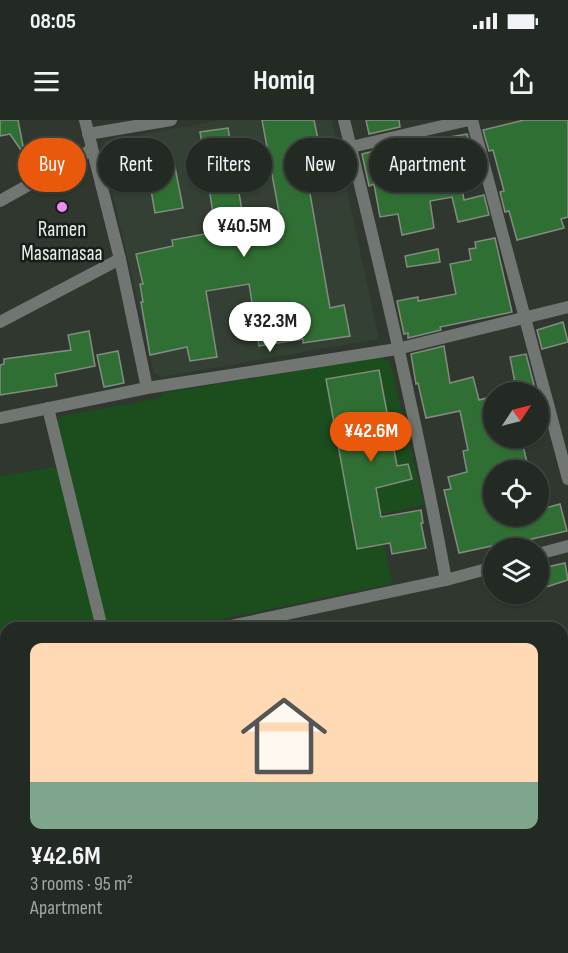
<!DOCTYPE html>
<html lang="en">
<head>
<meta charset="utf-8">
<style>
	:root { --surface:#232923; --page:#2b312b; --text:#f1f3f6; --muted:#a3a6a6; --line:#404541; --accent:#ea580c }
	body { margin:0; font-family:"Sofia Sans Condensed",sans-serif; background:var(--page); color:var(--text); height:100vh; display:flex; flex-direction:column; font-size:22px; white-space:nowrap }
	* { box-sizing:border-box; margin:0 }
	p { font-size:20px; color:var(--muted) }
	.icon { flex:none; width:33px; height:33px; fill:none; stroke:currentColor; stroke-width:2; stroke-linecap:round; stroke-linejoin:round }
	.map { position:relative; flex:1; overflow:hidden }
	.details { position:absolute; left:0px; top:502px; width:568px; height:332px; display:flex; flex-direction:column; background:var(--surface); border-radius:18px 18px 0 0; box-shadow:0 2px 4px #0004,0 0 0 2px var(--line) }
	.details>* { flex:none }
	.banner { position:absolute; left:18px; top:18px; width:532px; height:54px; display:flex; gap:12px }
	.needle { width:39px; rotate:55deg }
	.fabs { position:absolute; left:483px; top:262px; display:grid; gap:12px }
	.fabs a { display:grid; place-items:center; width:66px; height:66px; border-radius:50%; background:var(--surface); box-shadow:0 2px 4px #0004,0 0 0 2px var(--line); font-size:30px }
	.price { position:absolute; translate:-50% -51px; padding:0 14px; border-radius:21px; background:#fff; color:#222; font-size:20px; line-height:39px; filter:drop-shadow(0 2px 3px #0008) }
	.price::after { content:''; position:absolute; left:50%; top:36px; width:18px; height:14px; margin-left:-9px; background:inherit; clip-path:polygon(0 0,100% 0,50% 100%) }
	.price.selected { background:var(--accent); color:#fff }
	ul { padding:0; list-style:none }
	li { display:grid; align-content:center; gap:12px; height:318px; padding:0 30px }
	li+li { border-top:2px solid var(--line) }
	li span { display:grid; place-items:center; height:186px; border-radius:12px; color:#555 }
	li>.icon { margin-inline-start:auto }
	span .icon { width:108px; height:108px; fill:#fffc; stroke-width:1 }
	li b { font-size:26px }
	.tag { padding:0 21px; border-radius:27px; background:var(--surface); box-shadow:0 2px 4px #0004,0 0 0 2px var(--line); font-size:21px; line-height:54px }
	.tag.selected { background:var(--accent); color:#fff }
	.status { display:flex; justify-content:space-between; align-items:center; height:42px; padding:0 30px; background:var(--surface); direction:ltr }
	.status svg { height:16px; fill:currentColor }
	header { display:flex; justify-content:space-between; align-items:center; height:78px; padding:0 30px; background:var(--surface); font-size:27px; font-weight:700 }
	.map>svg:first-child { display:block }
</style>
</head>
<body>
<div class="status"><b>08:05</b><svg viewBox="0 0 49 12"><path d="M0 12V9h3v3zM5 12V6h3v6zM10 12V3h3v9zM15 12V0h3v12zM26 1h20v11H26zM47 4h2v5h-2z"/></svg></div>
<header><svg class="icon" aria-label="menu" viewBox="0 0 24 24"><path d="M4 6h16M4 12h16M4 18h16"/></svg>Homiq<svg class="icon" aria-label="share" viewBox="0 0 24 24"><path d="M12 15V3M7 8l5-5 5 5M5 13v7h14v-7"/></svg></header>
<div class="map">
<svg width="568" height="833" viewBox="0 0 568 833">
	<rect width="100%" height="100%" fill="#2f372f"/>
	<path fill="#334033" d="M221 0H332L379 219 161 257 154 253 102 28 106 21Z"/>
	<g fill="#1b4d1d">
		<path d="M382 237 390 242 424 385 378 395 392 464 178 508H106L57 301 62 296 161 278 163 273Z"/>
		<path d="M54 347 59 350 96 508H6V545L0 546V356Z"/>
	</g>
	<g fill="#306f33" stroke="#838c82" stroke-width="1.5">
		<path d="M0 0H18L25 36 10 14 0 16Z"/>
		<path d="M262 0H314L318 19 301 22 330 188 344 185 350 216 303 223V219L259 226 249 164 206 171 217 237 190 241 187 227 150 235 141 182H143L140 164H143L136 134 173 126 172 120 216 112 200 12 228 8 247 120 283 114Z"/>
		<path d="M366 0H399L400 7 369 14Z"/>
		<path d="M524 0H568V97L561 99 564 108 517 120 509 91 505 92 500 72 504 71 493 30 489 31 483 10Z"/>
		<path d="M467 14 473 34 447 39 443 18Z"/>
		<path d="M404 23 411 53 458 45 464 80 484 75 489 95 458 102 452 77 430 81 434 108 402 115 398 94 380 97 374 64 369 66 362 34Z"/>
		<path d="M174 42 183 88 155 93 147 47Z"/>
		<path d="M495 118 512 192 440 207 441 210 408 218V213L404 214 397 181 418 177V181L456 174 450 144 471 140 469 129 476 128 475 122Z"/>
		<path d="M438 129 440 142 407 147 405 136Z"/>
		<path d="M563 202 568 222 542 229 537 210Z"/>
		<path d="M89 211 95 246 55 254 57 266 0 275V245L4 244V239L71 230 68 215Z"/>
		<path d="M444 226 450 263 473 257 479 280 494 276V318H521L527 342 491 351 494 360V396H538V390L560 384 567 411 501 426V424L459 433 444 370 451 369 448 357 467 352 463 331 468 330 460 291 426 298 418 263 416 264 411 234Z"/>
		<path d="M118 231 124 263 104 267 97 235Z"/>
		<path d="M526 234 534 265 516 268 510 237Z"/>
		<path d="M379 250 397 346 408 344 412 359 376 368 381 397 421 390 423 403H421L426 428 392 434 390 423 357 429 326 259Z"/>
		<path d="M565 443 568 460 543 468 538 449Z"/>
	</g>
	<g fill="none" stroke-linecap="round" stroke-linejoin="round">
		<g stroke="#727672" stroke-width="12">
			<path d="M85 0 120 139 147 268"/>
			<path d="M344 0C382 152 418 306 446 460"/>
			<path d="M472 0 568 359"/>
			<path d="M88 14 171 0"/>
			<path d="M351 27 469 0"/>
			<path d="M0 81 91 30"/>
			<path d="M0 202 120 139"/>
			<path d="M48 288 102 508"/>
			<path d="M0 298 147 268 397 229 568 187"/>
			<path d="M538 434 568 426"/>
			<path d="M221 508 446 460 494 447"/>
			<path d="M0 558 6 556"/>
			<path d="M562 581 568 580"/>
			<path d="M562 692 568 691"/>
			<path d="M0 708 6 733"/>
			<path d="M0 768 6 766"/>
			<path d="M30 828 32 833"/>
			<path d="M551 828 552 833"/>
		</g>
	</g>
	<circle fill="#ef8bf7" stroke="#191d19" stroke-width="2" cx="62" cy="87" r="6"/>
	<g text-anchor="middle" dominant-baseline="central" stroke-width="5" stroke-linejoin="round" paint-order="stroke">
		<g font-size="21" fill="#e9eee9" stroke="#191d19">
			<text x="62" y="109">Ramen<tspan x="62" dy="24">Masamasaa</tspan></text>
		</g>
	</g>
</svg>
<div class="fabs">
<a><svg class="needle" viewBox="-14 -14 28 28"><path d="M0-13l5 13h-10z" fill="#e53935"/><path d="M0 13l5-13h-10z" fill="#a3a6a6"/></svg></a>
<a><svg class="icon" aria-label="locate" viewBox="0 0 24 24"><circle cx="12" cy="12" r="6"/><path d="M12 2v4M12 18v4M2 12h4M18 12h4"/></svg></a>
<a><svg class="icon" aria-label="layers" viewBox="0 0 24 24"><path d="M12 4l9 5-9 5-9-5zM3 14l9 5 9-5"/></svg></a>
</div>
<b class="price" style="left:244px;top:138px">¥40.5M</b>
<b class="price" style="left:270px;top:233px">¥32.3M</b>
<b class="price selected" style="left:371px;top:343px">¥42.6M</b>
<div class="banner">
<a class="tag selected">Buy</a>
<a class="tag">Rent</a>
<a class="tag">Filters</a>
<a class="tag">New</a>
<a class="tag">Apartment</a>
</div>
<section class="details">
<ul>
<li><span style="background:linear-gradient(#ffd9b3 75%,#7fa58c 0)"><svg class="icon" aria-label="home" viewBox="0 0 24 24"><path d="M3 11l9-7 9 7M6 9v11h12V9"/></svg></span><div><b>¥42.6M</b><p>3 rooms · 95 m²</p><p>Apartment</p></div></li>
</ul>
</section>
</div>
</body>
</html>
